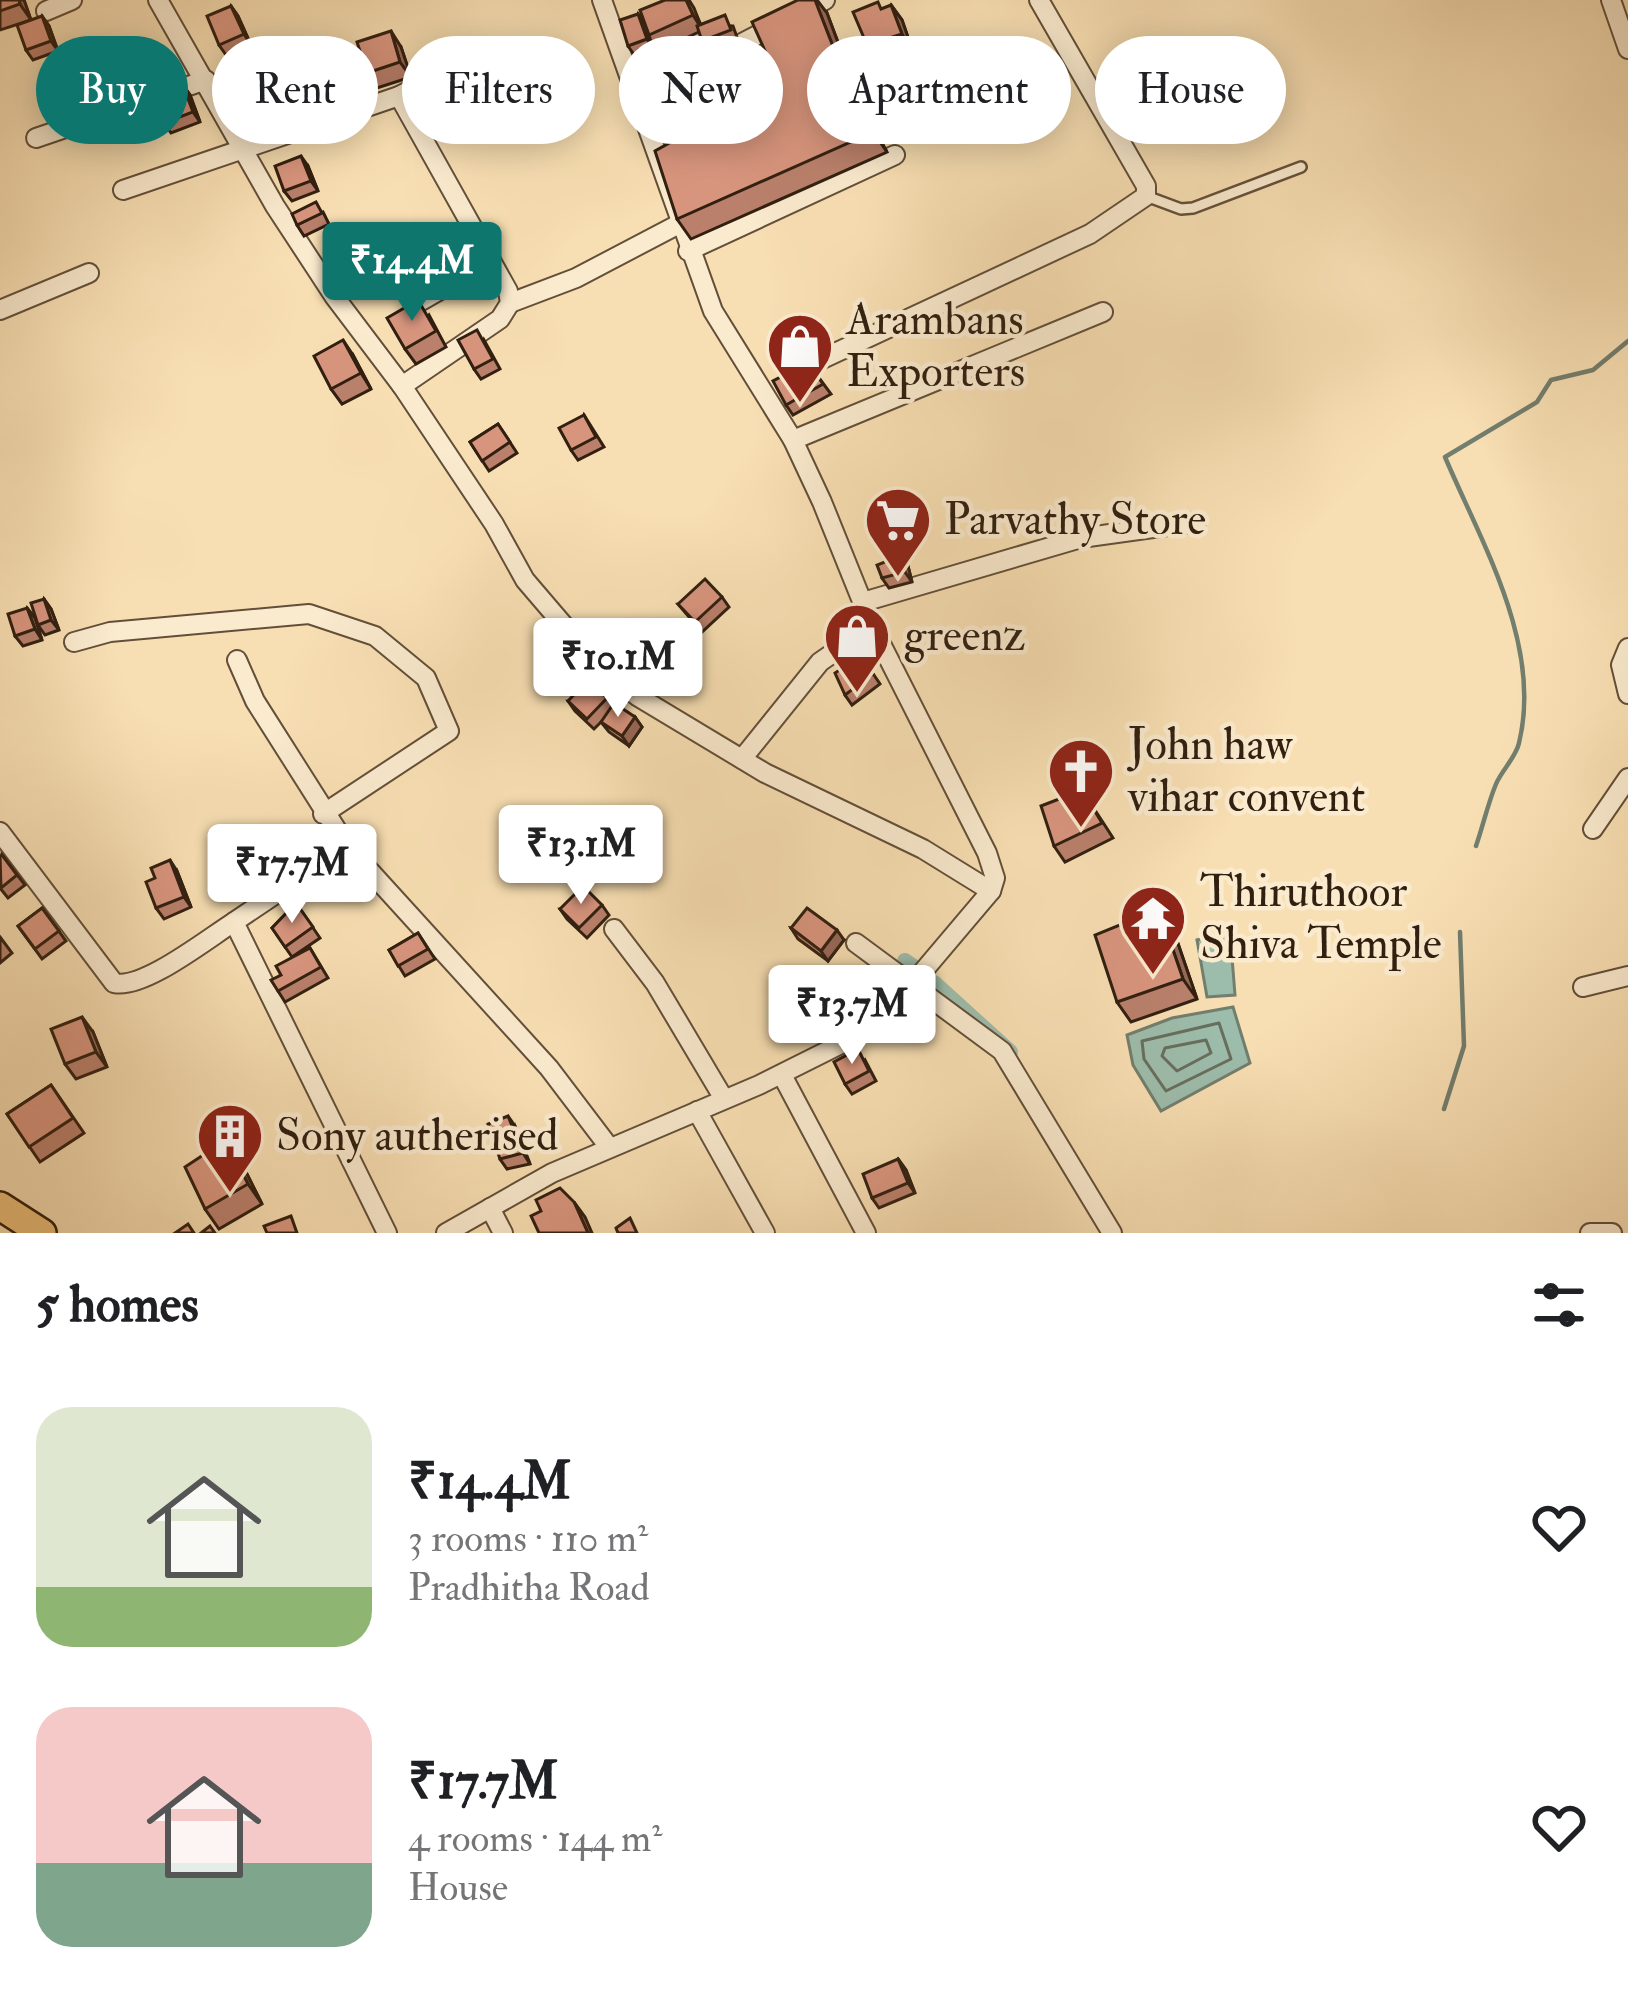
<!DOCTYPE html>
<html lang="en">
<head>
<meta charset="utf-8">
<style>
	:root { --surface:#fff; --page:#f6f6f6; --text:#202124; --muted:#757577; --accent:#0f766e }
	body { margin:0; font-family:"IM FELL Double Pica",serif; background:var(--page); color:var(--text); height:100vh; display:flex; flex-direction:column; font-size:45px; white-space:nowrap }
	* { box-sizing:border-box; margin:0 }
	p { font-size:39px; color:var(--muted) }
	.icon { flex:none; width:66px; height:66px; fill:none; stroke:currentColor; stroke-width:2; stroke-linecap:round; stroke-linejoin:round }
	.map { position:relative; height:1233px; overflow:hidden }
	.details { display:flex; flex-direction:column; background:var(--surface); flex:1 }
	.details>* { flex:none }
	.top-card { position:absolute; left:36px; top:36px; width:1557px; height:108px; display:flex; gap:24px }
	.price { position:absolute; translate:-50% -102px; padding:0 27px; border-radius:12px; background:#fff; color:#222; font-size:39px; line-height:78px; filter:drop-shadow(0 3px 6px #0008) }
	.price::after { content:''; position:absolute; left:50%; top:72px; width:36px; height:27px; margin-left:-18px; background:inherit; clip-path:polygon(0 0,100% 0,50% 100%) }
	.price.on { background:var(--accent); color:#fff }
	ul { padding:0; list-style:none }
	li { display:flex; align-items:center; gap:36px; height:300px; padding:0 36px }
	li span { display:grid; place-items:center; flex:none; width:336px; height:240px; border-radius:36px; color:#555 }
	li>.icon { margin-inline-start:auto }
	span .icon { width:144px; height:144px; fill:#fffc; stroke-width:1 }
	li b { font-size:51px }
	h2 { display:flex; justify-content:space-between; align-items:center; height:144px; padding:0 36px; font-size:51px }
	.tag { padding:0 42px; border-radius:54px; background:var(--surface); box-shadow:0 6px 30px #0003; font-size:42px; line-height:108px }
	.tag.on { background:var(--accent); color:#fff }
	.map>svg:first-child { display:block }
</style>
</head>
<body>
<div class="map">
<svg width="1628" height="1233" viewBox="0 0 1628 1233">
	<rect width="100%" height="100%" fill="#f8dfb3"/>
	<filter id="stains"><feTurbulence type="fractalNoise" baseFrequency=".00167" numOctaves="4"/><feColorMatrix values="0 0 0 0 .2 0 0 0 0 .09 0 0 0 0 .02 0 0 0 .5 -.17"/></filter>
	<radialGradient id="worn" r=".72"><stop offset=".6" stop-color="#630" stop-opacity="0"/><stop offset="1" stop-color="#630" stop-opacity=".3"/></radialGradient>
	<g fill="#9dbdac" stroke="#727e6e" stroke-width="3">
		<path d="M1230 932 1235 995 1207 997 1197 940Z"/>
		<path d="M1233 1007 1250 1063 1161 1111 1133 1065 1127 1035 1172 1018Z"/>
	</g>
	<g fill="none" stroke-linecap="round" stroke-linejoin="round">
		<g stroke="#676e5e" stroke-width="3">
			<path d="M1219 1023 1231 1059 1166 1091 1144 1059 1142 1041Z"/>
			<path d="M1206 1040 1211 1053 1177 1071 1162 1056 1165 1048Z"/>
		</g>
		<g stroke="#727e6e" stroke-width="4.5">
			<path d="M1476 846C1483 826 1488 803 1496 784 1502 770 1516 757 1519 743 1543 645 1481 542 1445 457L1537 402 1551 380 1593 370 1628 341"/>
			<path d="M1444 1109 1464 1046 1460 932"/>
		</g>
		<g stroke="#9dbdac" stroke-width="16">
			<path d="M905 961 915 968"/>
			<path d="M934 983 1010 1052"/>
		</g>
		<defs>
			<path id="lane" d="M1146 196 1181 209 1193 208 1301 167"/>
			<g id="street">
				<path d="M158 0 275 206 334 296 402 386 494 524 525 580 596 663 637 696 765 773 923 849 991 891"/>
				<path d="M1611 0 1628 49"/>
				<path d="M46 11 72 0"/>
				<path d="M399 96 508 291 510 303 500 319 402 386"/>
				<path d="M636 98 825 0"/>
				<path d="M36 138 206 80"/>
				<path d="M123 190 399 96 466 61"/>
				<path d="M688 251 895 155"/>
				<path d="M510 303 576 278 679 224"/>
				<path d="M414 305 491 261"/>
				<path d="M0 310 89 273"/>
				<path d="M790 374 1090 234 1146 196V186L1039 0"/>
				<path d="M793 440 1103 312"/>
				<path d="M863 602 1081 538 1196 522"/>
				<path d="M74 642 110 632 309 614 375 636 426 678 449 731 323 814"/>
				<path d="M1628 648 1621 665 1628 694"/>
				<path d="M237 660 255 701 347 846"/>
				<path d="M742 759 820 662 872 626"/>
				<path d="M1593 829 1628 778"/>
				<path d="M0 832 114 983C143 990 207 939 234 922"/>
				<path d="M614 929 655 983 724 1099"/>
				<path d="M856 943 1002 1051 1112 1233"/>
				<path d="M1583 987 1628 976"/>
				<path d="M782 1075 866 1233"/>
				<path d="M697 1111 765 1233"/>
				<path d="M490 1208 503 1233"/>
				<path d="M387 1233 234 922 347 846 549 1068 609 1147"/>
				<path d="M446 1233 552 1173 759 1085 847 1041 914 982 991 891 995 878 987 853 872 626 822 502 793 440 713 311 602 0"/>
				<path d="M1590 1233H1612"/>
			</g>
			<path id="primary" d="M0 1206 42 1233"/>
		</defs>
		<use href="#lane" stroke="#634f39" stroke-width="14"/>
		<use href="#street" stroke="#634f39" stroke-width="22"/>
		<use href="#primary" stroke="#311f10" stroke-width="32"/>
		<use href="#lane" stroke="#faeace" stroke-width="9"/>
		<use href="#street" stroke="#faeace" stroke-width="18"/>
		<use href="#primary" stroke="#ecc07a" stroke-width="27"/>
	</g>
	<g fill="#ba806c" stroke="#311f10" stroke-width="3">
		<path d="M0 0H24L31 20 0 30Z"/>
		<path d="M665 0H689L701 25 733 26 738 40 709 51 699 32 669 46 673 51 676 68 653 80 646 70 640 54 635 56 628 46 638 14 645 24Z"/>
		<path d="M891 5 902 20 912 49 878 60 867 45Z"/>
		<path d="M231 6 238 16 251 45 226 55 219 45Z"/>
		<path d="M827 13 850 74 869 67 877 77 886 105 865 113 887 152 691 239 677 219 779 82Z"/>
		<path d="M42 16 49 26 58 51 33 60 26 50Z"/>
		<path d="M401 47 411 77 377 88 367 73Z"/>
		<path d="M677 81 695 107 691 118 674 124 667 114Z"/>
		<path d="M183 85 190 95 200 122 171 133 164 123Z"/>
		<path d="M308 166 318 191 292 201 284 191Z"/>
		<path d="M323 212 329 224 304 236 297 225Z"/>
		<path d="M429 315 446 347 416 364 405 349Z"/>
		<path d="M484 340 500 369 481 379 474 369Z"/>
		<path d="M353 355 371 389 342 404 331 389Z"/>
		<path d="M808 363 831 394 793 415 786 405Z"/>
		<path d="M584 415 604 447 578 460 571 450Z"/>
		<path d="M498 424 517 453 489 471 470 442Z"/>
		<path d="M908 566 912 582 889 588 882 578Z"/>
		<path d="M722 597 729 607 702 632 678 604Z"/>
		<path d="M44 599 51 609 59 630 45 635 38 625Z"/>
		<path d="M27 608 35 618 42 640 23 646 15 636Z"/>
		<path d="M861 656 880 684 852 705 845 695Z"/>
		<path d="M607 698 613 706 635 717 642 727 629 746 609 732 601 722 603 720 594 729 575 711 568 701Z"/>
		<path d="M1082 790 1113 838 1065 862 1054 846Z"/>
		<path d="M2 855 25 885 8 898 0 888Z"/>
		<path d="M177 871 191 907 164 919 156 908Z"/>
		<path d="M296 903 320 938 292 957 272 928Z"/>
		<path d="M602 905 609 915 587 938 567 919 560 909Z"/>
		<path d="M42 908 66 941 42 959 18 926Z"/>
		<path d="M791 928 844 940 828 961 798 939Z"/>
		<path d="M1173 929 1197 999 1131 1022 1117 1002Z"/>
		<path d="M418 933 435 959 405 976 389 950Z"/>
		<path d="M0 937 12 953 0 963Z"/>
		<path d="M310 948 328 978 285 1002 278 991 281 975Z"/>
		<path d="M93 1032 107 1067 76 1079 65 1064Z"/>
		<path d="M865 1060 876 1081 852 1094 845 1084Z"/>
		<path d="M51 1085 84 1133 40 1162 7 1114Z"/>
		<path d="M515 1126 530 1164 507 1169 500 1159Z"/>
		<path d="M226 1140 240 1160 262 1204 219 1229 205 1209Z"/>
		<path d="M898 1159 906 1170 915 1193 879 1208 872 1198Z"/>
	</g>
	<g fill="#976858" stroke="#311f10" stroke-width="3">
		<path d="M19 0H24L31 20 20 4Z"/>
		<path d="M686 0H689L694 8 703 31 693 15Z"/>
		<path d="M815 0H817L827 13 860 102 857 103 851 93Z"/>
		<path d="M891 5 902 20 912 49 902 34Z"/>
		<path d="M231 6 238 16 251 45 244 34Z"/>
		<path d="M638 14 645 24 654 50 647 39Z"/>
		<path d="M42 16 49 26 58 51 51 41Z"/>
		<path d="M391 31 401 47 411 77 400 62Z"/>
		<path d="M665 40 673 51 676 68 669 58Z"/>
		<path d="M869 67 877 77 886 105 879 95Z"/>
		<path d="M183 85 190 95 200 122 193 112Z"/>
		<path d="M851 93 865 113 887 152 873 132Z"/>
		<path d="M688 96 695 107 691 118 684 108Z"/>
		<path d="M301 156 308 166 318 191 311 181Z"/>
		<path d="M343 340 353 355 371 389 361 373Z"/>
		<path d="M900 556 908 566 912 582 905 572Z"/>
		<path d="M44 599 51 609 59 630 51 620Z"/>
		<path d="M27 608 35 618 42 640 35 629Z"/>
		<path d="M635 717 642 727 629 746 622 736Z"/>
		<path d="M170 860 177 871 191 907 184 897Z"/>
		<path d="M1159 909 1173 929 1197 999 1183 979Z"/>
		<path d="M837 930 844 940 828 961 821 951Z"/>
		<path d="M82 1017 93 1032 107 1067 96 1052Z"/>
		<path d="M508 1116 515 1126 530 1164 523 1153Z"/>
		<path d="M226 1140 240 1160 262 1204 248 1184Z"/>
		<path d="M898 1159 906 1170 915 1193 908 1183Z"/>
		<path d="M574 1202 585 1217 592 1233H588Z"/>
	</g>
	<g fill="#d8957e" stroke="#311f10" stroke-width="3">
		<path d="M0 0H19L20 4 0 11Z"/>
		<path d="M665 0H686L693 15 649 35 640 10Z"/>
		<path d="M798 0H815L851 93 873 132 677 219 655 151 779 82 752 22Z"/>
		<path d="M878 2 881 9 891 5 902 34 867 45 853 12Z"/>
		<path d="M231 6 244 34 219 45 207 16Z"/>
		<path d="M638 14 647 39 628 46 620 20Z"/>
		<path d="M725 15 731 30 702 41 697 26Z"/>
		<path d="M42 16 51 41 26 50 17 25Z"/>
		<path d="M391 31 400 62 367 73 357 42Z"/>
		<path d="M665 40 669 58 646 70 639 50Z"/>
		<path d="M869 67 879 95 857 103 848 74Z"/>
		<path d="M677 81 688 96 684 108 667 114 657 88Z"/>
		<path d="M183 85 193 112 164 123 154 96Z"/>
		<path d="M301 156 311 181 284 191 275 166Z"/>
		<path d="M316 202 322 213 297 225 292 214Z"/>
		<path d="M418 300 436 331 405 349 387 318Z"/>
		<path d="M477 330 493 359 474 369 458 340Z"/>
		<path d="M343 340 361 373 331 389 314 356Z"/>
		<path d="M808 363 823 384 786 405 773 381Z"/>
		<path d="M584 415 596 437 571 450 559 428Z"/>
		<path d="M498 424 510 442 482 461 470 442Z"/>
		<path d="M900 556 905 572 882 578 877 565Z"/>
		<path d="M705 579 722 597 695 622 678 604Z"/>
		<path d="M44 599 51 620 38 625 31 603Z"/>
		<path d="M27 608 35 629 15 636 8 614Z"/>
		<path d="M861 656 873 674 845 695 835 673Z"/>
		<path d="M588 680 607 698 587 719 568 701Z"/>
		<path d="M614 703 635 717 622 736 601 722Z"/>
		<path d="M1082 790 1102 823 1054 846 1041 806Z"/>
		<path d="M2 855 17 875 1 888 0 856Z"/>
		<path d="M170 860 184 897 156 908 146 882 155 878 151 868Z"/>
		<path d="M583 886 602 905 579 928 560 909Z"/>
		<path d="M296 903 313 927 285 947 272 928Z"/>
		<path d="M42 908 59 931 35 949 18 926Z"/>
		<path d="M807 908 837 930 821 951 791 928Z"/>
		<path d="M1159 909 1183 979 1117 1002 1095 935Z"/>
		<path d="M418 933 428 949 398 966 389 950Z"/>
		<path d="M310 948 321 967 278 991 271 980 281 975 276 966Z"/>
		<path d="M82 1017 96 1052 65 1064 51 1029Z"/>
		<path d="M858 1049 869 1071 845 1084 834 1062Z"/>
		<path d="M51 1085 73 1118 29 1147 7 1114Z"/>
		<path d="M508 1116 523 1153 500 1159 488 1124Z"/>
		<path d="M226 1140 248 1184 205 1209 185 1167Z"/>
		<path d="M898 1159 908 1183 872 1198 863 1174Z"/>
		<path d="M560 1188 574 1202 588 1233H539L531 1216 541 1211 536 1200Z"/>
		<path d="M291 1216 297 1233H267L264 1226Z"/>
		<path d="M630 1218 637 1233H618L616 1228Z"/>
		<path d="M188 1224 194 1233H175Z"/>
		<path d="M210 1226 215 1233H201Z"/>
	</g>
	<defs>
		<symbol id="shop-pin" viewBox="-11 -11 22 30"><path d="M0 17L-7.5 6A9.5 9.5 0 1 1 7.5 6Z" fill="#8f2418" stroke="#faeace"/><path d="M-5-2.5h2.3a2.7 3.5 0 0 1 5.4 0H5L5.5 6h-11ZM-1.5-2.5h3a1.5 2.3 0 0 0-3 0Z" fill="#fff"/></symbol>
		<symbol id="supermarket-pin" viewBox="-11 -11 22 30"><path d="M0 17L-7.5 6A9.5 9.5 0 1 1 7.5 6Z" fill="#8f2418" stroke="#faeace"/><path d="M-6-5.5h2.5l.6 2H6L4.5 2H-2.5L-4.4-4H-6ZM-1.5 3.2a1.3 1.3 0 1 0 .1 0ZM3 3.2a1.3 1.3 0 1 0 .1 0Z" fill="#fff"/></symbol>
		<symbol id="church-pin" viewBox="-11 -11 22 30"><path d="M0 17L-7.5 6A9.5 9.5 0 1 1 7.5 6Z" fill="#8f2418" stroke="#faeace"/><path d="M-1.2-6h2.4v3.5h3.3v2.4h-3.3V6h-2.4V-.1h-3.3v-2.4h3.3Z" fill="#fff"/></symbol>
		<symbol id="temple-pin" viewBox="-11 -11 22 30"><path d="M0 17L-7.5 6A9.5 9.5 0 1 1 7.5 6Z" fill="#8f2418" stroke="#faeace"/><path d="M0-6L5-2H3V0L6.5 2.5H4V6H1.5V3h-3V6H-4V2.5H-6.5L-3 0V-2H-5Z" fill="#fff"/></symbol>
		<symbol id="building-pin" viewBox="-11 -11 22 30"><path d="M0 17L-7.5 6A9.5 9.5 0 1 1 7.5 6Z" fill="#8f2418" stroke="#faeace"/><path d="M-4-6H4V6H1V3H-1V6H-4ZM-2.5-4.3h1.7v1.8h-1.7ZM.8-4.3h1.7v1.8H.8ZM-2.5-1h1.7V.8h-1.7ZM.8-1h1.7V.8H.8Z" fill="#fff"/></symbol>
	</defs>
	<g fill-rule="evenodd">
		<use href="#shop-pin" x="762" y="308" width="76" height="104"/>
		<use href="#supermarket-pin" x="860" y="482" width="76" height="104"/>
		<use href="#shop-pin" x="819" y="598" width="76" height="104"/>
		<use href="#church-pin" x="1043" y="733" width="76" height="104"/>
		<use href="#temple-pin" x="1115" y="880" width="76" height="104"/>
		<use href="#building-pin" x="192" y="1098" width="76" height="104"/>
	</g>
	<g text-anchor="middle" dominant-baseline="central" stroke-width="9" stroke-linejoin="round" paint-order="stroke">
		<g font-size="45" fill="#311f10" stroke="#faeace" text-anchor="start">
			<text x="846" y="320">Arambans<tspan x="846" dy="52">Exporters</tspan></text>
			<text x="944" y="520">Parvathy Store</text>
			<text x="904" y="636">greenz</text>
			<text x="1128" y="745">John haw<tspan x="1128" dy="52">vihar convent</tspan></text>
			<text x="1200" y="892">Thiruthoor<tspan x="1200" dy="52">Shiva Temple</tspan></text>
			<text x="276" y="1136">Sony autherised</text>
		</g>
	</g>
	<rect width="100%" height="100%" filter="url(#stains)"/>
	<rect width="100%" height="100%" fill="url(#worn)"/>
</svg>
<b class="price on" style="left:412px;top:324px">₹14.4M</b>
<b class="price" style="left:618px;top:720px">₹10.1M</b>
<b class="price" style="left:581px;top:907px">₹13.1M</b>
<b class="price" style="left:292px;top:926px">₹17.7M</b>
<b class="price" style="left:852px;top:1067px">₹13.7M</b>
<div class="top-card">
<a class="tag on">Buy</a>
<a class="tag">Rent</a>
<a class="tag">Filters</a>
<a class="tag">New</a>
<a class="tag">Apartment</a>
<a class="tag">House</a>
</div>
</div>
<section class="details">
<h2>5 homes<svg class="icon" aria-label="filters" viewBox="0 0 24 24"><path d="M4 7h16M4 17h16"/><circle cx="9" cy="7" r="2"/><circle cx="15" cy="17" r="2"/></svg></h2>
<ul>
<li><span style="background:linear-gradient(#dfe7d0 75%,#8fb573 0)"><svg class="icon" aria-label="home" viewBox="0 0 24 24"><path d="M3 11l9-7 9 7M6 9v11h12V9"/></svg></span><div><b>₹14.4M</b><p>3 rooms · 110 m²</p><p>Pradhitha Road</p></div><svg class="icon" aria-label="heart" viewBox="0 0 24 24"><path d="M12 20l-8-8c-3-5 5-10 8-4 3-6 11-1 8 4z"/></svg></li>
<li><span style="background:linear-gradient(#f6c9c9 65%,#7fa58c 0)"><svg class="icon" aria-label="home" viewBox="0 0 24 24"><path d="M3 11l9-7 9 7M6 9v11h12V9"/></svg></span><div><b>₹17.7M</b><p>4 rooms · 144 m²</p><p>House</p></div><svg class="icon" aria-label="heart" viewBox="0 0 24 24"><path d="M12 20l-8-8c-3-5 5-10 8-4 3-6 11-1 8 4z"/></svg></li>
</ul>
</section>
</body>
</html>
